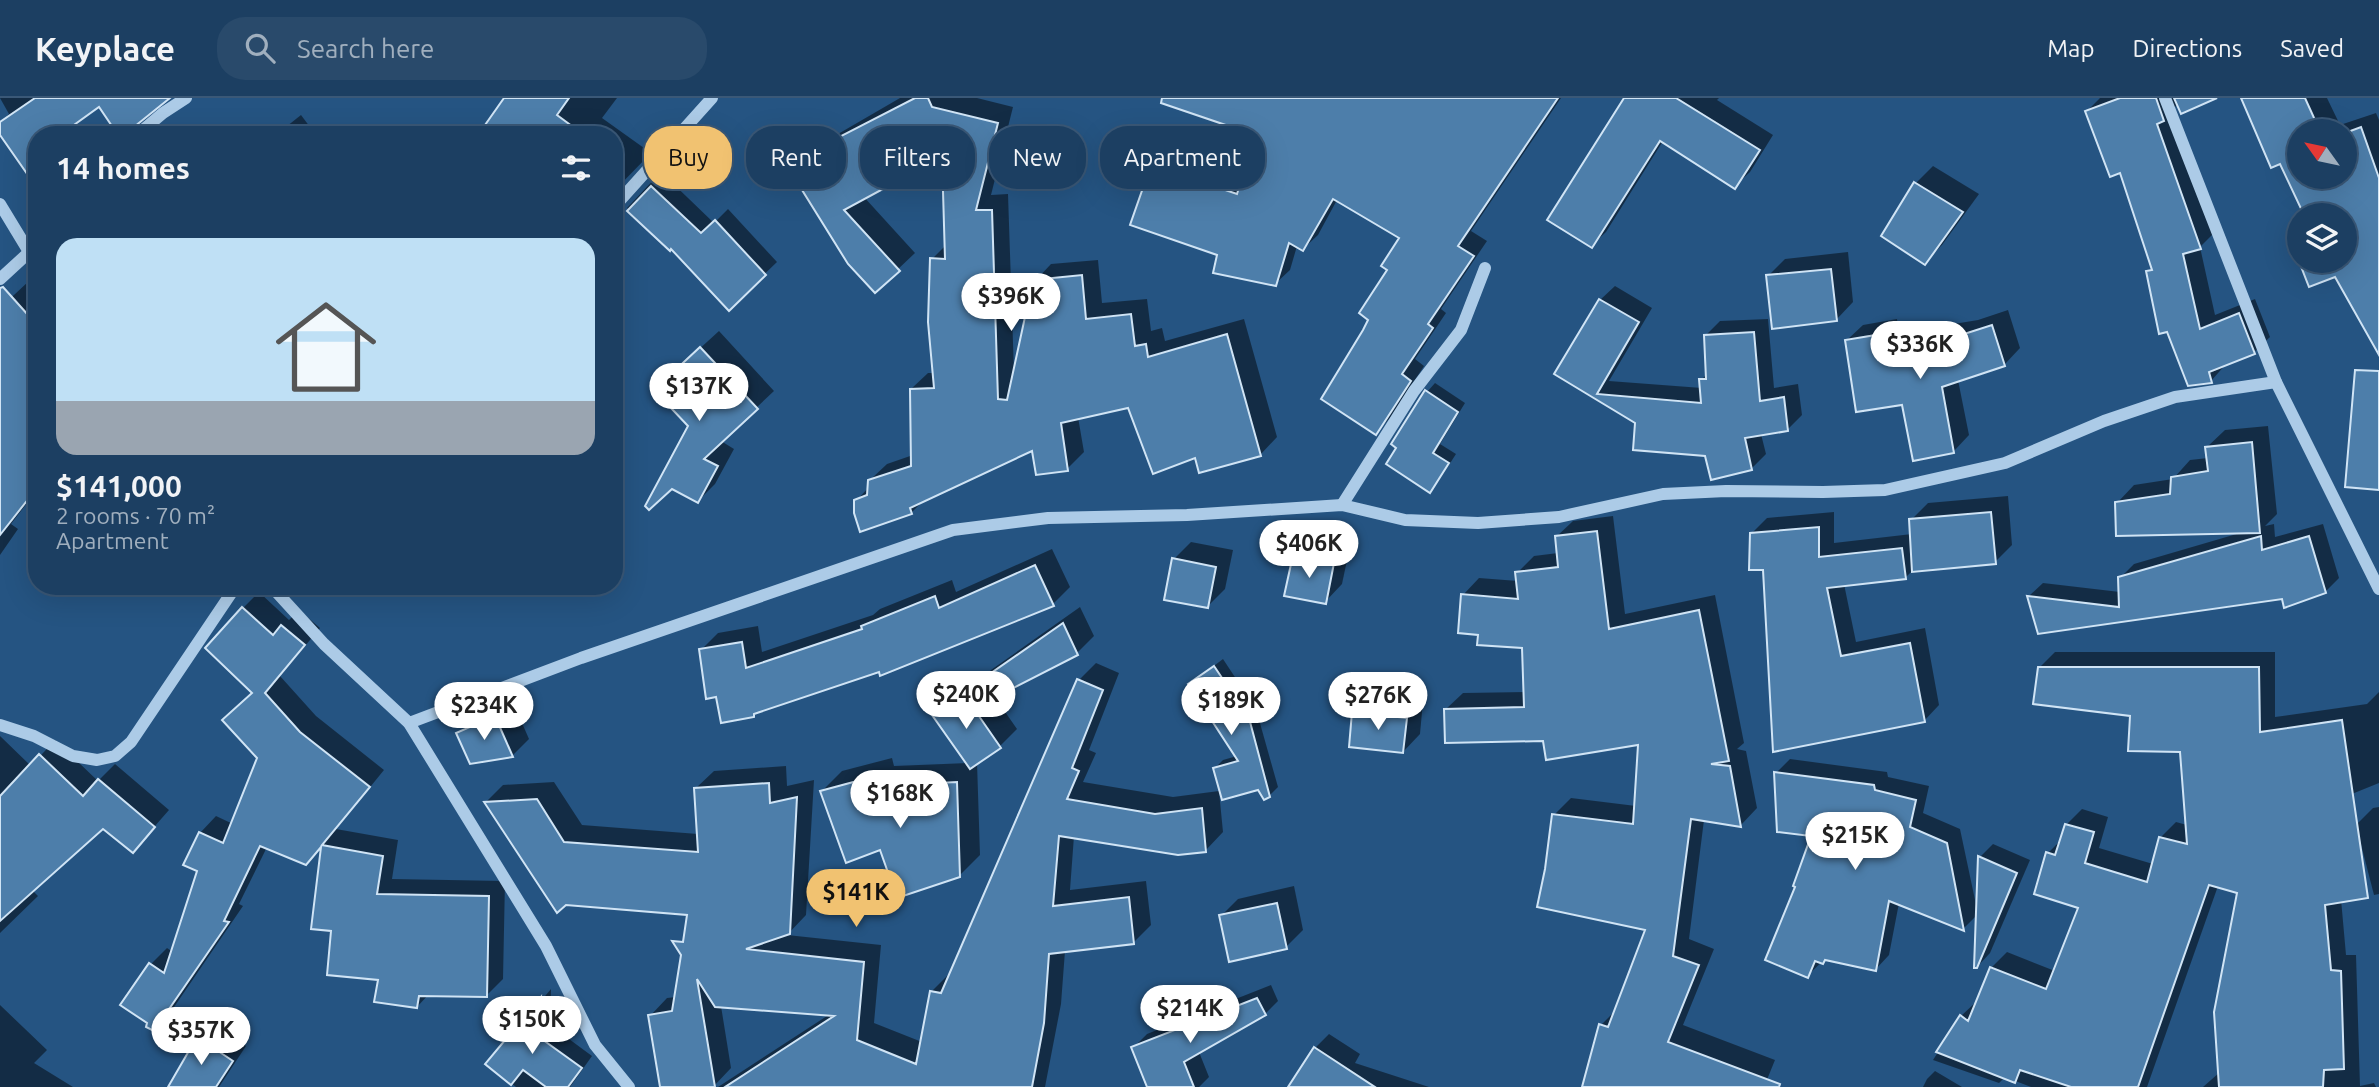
<!DOCTYPE html>
<html lang="en">
<head>
<meta charset="utf-8">
<style>
	:root { --surface:#1c3f62; --page:#294a6b; --text:#f1f3f6; --muted:#a0afbe; --line:#3a5877; --accent:#f1c271 }
	body { margin:0; font-family:Ubuntu,sans-serif; background:var(--page); color:var(--text); height:100vh; display:flex; flex-direction:column; font-size:26px; white-space:nowrap }
	* { box-sizing:border-box; margin:0 }
	p { font-size:23px; color:var(--muted) }
	.icon { flex:none; width:38px; height:38px; fill:none; stroke:currentColor; stroke-width:2; stroke-linecap:round; stroke-linejoin:round }
	.map { position:relative; flex:1; overflow:hidden }
	.details { position:absolute; left:28px; top:28px; width:595px; height:469px; display:flex; flex-direction:column; background:var(--surface); border-radius:28px; box-shadow:0 7px 28px #0002,0 0 0 2px var(--line) }
	.details>* { flex:none }
	.banner { position:absolute; left:644px; top:28px; width:665px; height:63px; display:flex; gap:14px }
	.needle { width:46px; rotate:303deg }
	.tools { position:absolute; left:2287px; top:21px; display:grid; gap:14px }
	.tools a { display:grid; place-items:center; width:70px; height:70px; border-radius:50%; background:var(--surface); box-shadow:0 7px 28px #0002,0 0 0 2px var(--line); font-size:35px }
	.price { position:absolute; translate:-50% -60px; padding:0 16px; border-radius:24px; background:#fff; color:#222; font-size:23px; line-height:46px; filter:drop-shadow(0 2px 4px #0008) }
	.price::after { content:''; position:absolute; left:50%; top:42px; width:21px; height:16px; margin-left:-10px; background:inherit; clip-path:polygon(0 0,100% 0,50% 100%) }
	.price.active { background:var(--accent); color:#111 }
	ul { padding:0; list-style:none }
	li { display:grid; align-content:center; gap:14px; height:371px; padding:0 28px }
	li span { display:grid; place-items:center; height:217px; border-radius:21px; color:#555 }
	li>.icon { margin-inline-start:auto }
	span .icon { width:126px; height:126px; fill:#fffc; stroke-width:1 }
	li b { font-size:30px }
	h2 { display:flex; justify-content:space-between; align-items:center; height:84px; padding:0 28px; font-size:30px }
	.tag { padding:0 24px; border-radius:28px; background:var(--surface); box-shadow:0 7px 28px #0002,0 0 0 2px var(--line); font-size:24px; line-height:63px }
	.tag.active { background:var(--accent); color:#111 }
	header { display:flex; align-items:center; gap:42px; box-sizing:border-box; height:98px; padding:0 35px; background:var(--surface); border-bottom:2px solid var(--line) }
	header strong { font-size:33px }
	nav { display:flex; gap:38px; margin-inline-start:auto; font-size:24px }
	.search { width:490px; height:63px; background:var(--page); display:flex; align-items:center; gap:18px; box-sizing:border-box; padding:0 24px; border-radius:28px; color:var(--muted); font-size:26px }
	.map>svg:first-child { display:block }
</style>
</head>
<body>
<header>
<strong>Keyplace</strong>
<div class="search"><svg class="icon" aria-label="search" viewBox="0 0 24 24"><circle cx="10" cy="10" r="6"/><path d="M15 15l6 6"/></svg>Search here</div>
<nav><a>Map</a><a>Directions</a><a>Saved</a></nav>
</header>
<div class="map">
<svg width="2379" height="989" viewBox="0 0 2379 989">
	<rect width="100%" height="100%" fill="#255482"/>
	<g fill="#0007" fill-rule="evenodd">
		<path d="M0 0H167L99 6 0 34V25L9 16Z"/>
		<path d="M506 0H617L602 20 651 55 614 93V37H500Z"/>
		<path d="M900 0H977L1013 9 991 97 1008 96 1014 274 1035 183 1051 166 1098 162 1102 205 1147 201 1151 233 1162 230 1165 243 1244 221 1277 339 1261 356 1201 373 1196 357 1129 308 1078 319 1084 354 1067 371 1034 350 925 401 911 415 856 403 869 389 870 382 887 366 913 357 911 291 928 275H934L932 161 947 146 944 56 864 99 915 155 875 193 791 71 807 54Z"/>
		<path d="M1219 0H1561L1471 133 1487 143 1441 211 1446 215 1415 261 1424 268 1390 320 1376 334 1364 233 1402 139 1337 102 1318 137 1303 151 1297 148 1290 172 1275 186 1219 156 1152 68 1167 54 1244 80 1257 36Z"/>
		<path d="M1626 0H1719L1717 2 1773 37 1750 74 1735 88 1663 43 1606 134 1591 148Z"/>
		<path d="M2100 0H2214L2178 6 2173 11 2216 133 2200 149 2215 217 2255 201 2270 239 2254 254 2226 266 2211 283 2148 174 2153 169 2121 73 2087 13Z"/>
		<path d="M2243 0H2327L2340 27 2376 15 2379 22V235L2336 177 2310 187 2301 163H2345V117H2306L2281 63ZM2300 33H2345V79H2300Z"/>
		<path d="M301 17 316 37H276L277 36Z"/>
		<path d="M1933 68 1979 96 1942 147 1925 164 1916 85Z"/>
		<path d="M661 74 714 125 728 111 777 164 729 210 671 149 670 150 627 110Z"/>
		<path d="M1848 154 1853 204 1836 222 1768 178 1785 161Z"/>
		<path d="M29 183 37 192V392L11 426 18 431 0 457V210Z"/>
		<path d="M1615 188 1652 210 1609 283 1702 290 1701 282 1708 275 1706 237 1720 223 1768 221 1774 290 1798 286 1802 317 1788 331 1761 336 1766 356 1752 370 1706 356 1637 324 1556 276 1600 202Z"/>
		<path d="M2008 212 2020 250 2005 266 1958 282 1969 337 1954 353 1903 305 1847 242 1863 227 1897 221 1899 235 1978 222Z"/>
		<path d="M719 233 774 293 721 343 734 351 715 386 698 403 671 389 690 328 674 274Z"/>
		<path d="M1435 285 1465 305 1440 346 1456 356 1438 384 1430 392 1427 294Z"/>
		<path d="M2268 328 2277 416 2265 428 2274 426 2275 439 2323 426 2339 480 2325 494 2039 534 2029 498 2043 485 2120 494V480L2134 466 2240 435 2117 405 2134 387 2173 381 2190 362 2208 360 2207 349 2225 332Z"/>
		<path d="M2008 398 2012 447 1995 464 1912 473 1906 479 1844 486 1856 544 1925 530 1939 607 1924 623 1775 652 1764 470 1751 436 1767 420 1834 414V445L1912 436 1911 422 1928 405Z"/>
		<path d="M1613 418 1625 516 1715 497 1744 645 1737 651 1746 653 1757 710 1741 727 1704 722 1689 841 1714 851 1683 927 1775 962 1764 989H1584L1601 927 1616 912 1647 831 1554 717 1571 700 1636 708 1640 645 1545 641 1446 611 1463 595 1526 594 1524 549 1480 535 1463 497 1479 480 1518 483 1517 475 1534 458 1558 455 1556 439 1573 423Z"/>
		<path d="M1312 440 1350 448 1342 486 1325 504 1295 458Z"/>
		<path d="M1191 444 1233 452 1225 491 1208 508 1174 461Z"/>
		<path d="M1052 451 1070 489 1053 506 881 575 880 572 758 613 753 617 718 597 701 552 718 535 758 528 762 554 873 517 880 511 952 482 956 494Z"/>
		<path d="M430 488H457L446 499Z"/>
		<path d="M259 494 289 522 299 512 320 530 280 578 316 618 384 672 336 731 398 742 392 781 505 783 503 881 487 897 429 896 417 909 380 881 333 832 323 748 306 765 267 749 239 806 243 808 170 915 154 931 149 925 123 907 151 866 167 850 173 854 199 773 200 735 216 718 233 726 259 659 243 510Z"/>
		<path d="M1080 509 1094 538 1077 555 994 598 1017 631 1000 648 977 664 980 757 959 778 881 750 822 693 842 673 892 660 894 668 968 665 934 617 952 600 981 579 982 581 991 572Z"/>
		<path d="M2055 554H2275V619L2367 606 2379 594V685L2305 715 2341 801 2346 857H2356L2360 988 2374 985 2376 989H2203L2220 974 2239 793 2218 788 2147 989H2031L2005 979 1999 985 1933 962 1961 918 1977 903 1991 870 2007 854 2055 873 2081 808 2048 755 2062 741 2066 727 2082 711 2108 719 2099 750 2153 766 2160 740 2176 724 2187 727 2182 652 2131 617 2039 570Z"/>
		<path d="M1223 561 1256 611 1278 689 1269 698 1258 690 1215 670 1223 662 1237 658 1190 586Z"/>
		<path d="M1096 565 1119 575 1089 652 1096 655 1083 684 1173 699 1219 693 1223 734 1206 752 1074 738 1070 792 1146 783 1151 827 1134 844 1065 853 1061 906 1045 989H718L830 916 721 908 731 970 714 988 661 989 650 918 667 900 676 899 689 815 486 704 503 687 554 684 582 727 698 736 696 690 714 673 786 668 787 688 814 682 806 817 787 837 881 847 874 925 922 944 931 894 949 876 951 877 1079 582Z"/>
		<path d="M1371 597 1423 603 1420 636 1403 654 1354 615Z"/>
		<path d="M512 602 529 641 512 658 458 636 476 619Z"/>
		<path d="M0 638 31 668 55 642 98 683 115 666 169 712 133 753 103 729 32 792 38 798 0 835Z"/>
		<path d="M1790 661 1887 674 1888 679 1929 688 1923 715 1960 731 1978 816 1963 831 1899 805 1889 857 1876 871 1826 860 1807 878 1798 788 1813 737 1776 675Z"/>
		<path d="M2379 709V796L2374 797 2356 727 2373 710Z"/>
		<path d="M1993 746 2030 762 1990 855 1977 869 1980 759Z"/>
		<path d="M1294 788 1303 832 1286 849 1221 818 1238 801Z"/>
		<path d="M1271 887 1278 903 1265 916 1199 954 1209 979 1199 989H1149L1133 950 1147 936Z"/>
		<path d="M551 891 550 927 592 958 570 989H516L488 966Z"/>
		<path d="M0 907 47 952 34 965 73 989H0Z"/>
		<path d="M212 926 246 948 219 989H169L198 940Z"/>
		<path d="M1329 936 1360 956 1355 965 1429 989H1290L1315 950Z"/>
		<path d="M1935 973 1962 989H1923L1927 981Z"/>
	</g>
	<g fill="#4d7eaa" stroke="#d0e4f5" stroke-width="2">
		<path d="M35 0H170L124 37H118L99 9 60 37H37V90L0 37V24Z"/>
		<path d="M504 0H569L557 17 584 37H478Z"/>
		<path d="M915 0H928L932 9 998 25 976 112H992L998 301 1007 302 1033 182 1082 177 1086 221 1131 216 1135 248 1146 246 1148 259 1227 236 1261 358 1199 375 1195 360 1153 376 1128 310 1061 325 1068 373 1036 377 1032 353 910 410 912 416 860 434 854 415V402L867 397 868 382 911 368 910 291 934 290 928 224 930 160 945 161 942 59 844 112 900 173 875 195 848 166 789 71 841 38Z"/>
		<path d="M1162 0H1558L1458 148 1474 158 1428 226 1433 230 1402 276 1411 283 1376 337 1321 301 1363 232 1368 222 1359 215 1387 172 1381 168 1399 140 1333 101 1303 153 1289 145 1276 188 1213 175 1217 157 1130 127 1151 67 1237 96 1255 37 1161 5Z"/>
		<path d="M1624 0H1676L1760 52 1735 91 1660 43 1592 150 1547 122Z"/>
		<path d="M2120 0H2156L2164 23 2157 26 2201 151 2183 156 2200 231 2239 215 2255 256 2209 274 2212 285 2188 288 2167 234 2159 236 2146 173 2152 172 2120 75 2110 79 2085 13Z"/>
		<path d="M2174 0H2217L2181 16Z"/>
		<path d="M2241 0H2305L2320 33H2300V79H2345V35L2361 29 2379 80V257L2335 179 2309 189 2295 153 2300 151V163H2345V117H2304L2280 66 2271 70Z"/>
		<path d="M1914 84 1963 114 1925 167 1881 138Z"/>
		<path d="M651 88 701 135 715 122 766 177 729 213 671 151 670 153 627 113Z"/>
		<path d="M1831 171 1837 223 1772 231 1766 177Z"/>
		<path d="M3 189 37 227V390L0 437V190Z"/>
		<path d="M1599 201 1639 224 1597 296 1701 305 1699 281H1706L1704 237 1754 234 1760 303 1784 299 1788 333 1745 340 1752 372 1711 382 1705 358 1633 352 1635 325 1554 276Z"/>
		<path d="M1992 227 2005 268 1942 289 1954 355 1913 363 1902 307 1856 314 1845 242 1882 236 1884 250 1961 237Z"/>
		<path d="M700 249 758 311 704 361 718 368 698 405 672 391 649 412 645 408 688 328 654 292Z"/>
		<path d="M2355 272 2379 273V392L2345 389Z"/>
		<path d="M1425 292 1458 314 1433 355 1449 365 1430 395 1386 366 1396 350 1391 346Z"/>
		<path d="M2252 344 2260 435 2116 438 2115 404 2170 396 2171 379 2208 373 2205 349Z"/>
		<path d="M1991 414 1996 466 1912 474 1909 421Z"/>
		<path d="M1819 429V459L1902 450 1906 481 1827 490 1841 558 1910 545 1925 624 1773 654 1763 472H1749L1750 435Z"/>
		<path d="M1597 433 1609 531 1699 512 1729 663 1711 666 1730 668 1741 729 1691 721 1673 858 1699 867 1668 944 1780 986 1779 989H1582L1599 926 1608 929 1645 832 1537 809 1545 771 1552 716 1633 726 1638 647 1546 662 1543 643 1445 645 1444 611 1524 609 1522 550 1477 547 1478 537 1458 535 1461 496 1518 501 1515 474 1558 469 1555 438Z"/>
		<path d="M2261 438 2262 452 2309 438 2326 495 2284 510 2282 501 2038 536 2027 498 2119 509 2118 479Z"/>
		<path d="M1293 457 1334 465 1326 506 1284 498Z"/>
		<path d="M1172 460 1216 469 1208 510 1164 502Z"/>
		<path d="M1035 467 1054 508 880 578 879 574 754 616V619L721 625 716 599 706 601 699 551 742 544 746 570 862 531 861 528 935 498 939 510Z"/>
		<path d="M242 509 273 537 281 527 305 547 265 595 300 634 370 689 322 747 383 758 377 796 489 798 487 899 419 898 417 910 374 904 378 882 327 877 331 833 311 831 321 749 306 767 260 748 224 823 229 824 154 933 146 929 147 925 120 907 149 865 164 875 197 773 183 767 199 734 223 745 257 660 222 622 252 595 205 550Z"/>
		<path d="M1063 525 1078 557 982 606 971 589Z"/>
		<path d="M1214 568 1249 620 1270 699 1264 702 1258 692 1222 702 1213 670 1238 663 1188 586Z"/>
		<path d="M2038 569H2259L2260 634 2342 622 2368 800 2325 807 2331 872 2341 873 2344 971 2324 972 2323 989H2219L2214 914 2237 795 2209 787 2138 989H2071L2020 972 2015 985 1936 954 1960 917 1968 923 1990 869 2046 891 2078 810 2034 796 2046 754 2055 757 2065 726 2094 734 2085 765 2147 784 2159 739 2187 746 2180 654 2128 653 2130 618 2033 606Z"/>
		<path d="M1077 581 1103 592 1072 670 1079 673 1067 701 1155 716 1202 710 1206 754 1178 757 1059 738 1053 808 1129 799 1134 846 1049 856 1044 925 1032 989H725L834 918 715 909 697 881 715 989H660L648 917 672 913 681 857 672 843 683 844 687 817 566 807 557 815 484 704 537 701 564 744 698 754 694 690 769 685 770 705 797 699 790 836 746 851 864 864 857 942 916 966 930 893 941 895Z"/>
		<path d="M963 595 1001 650 970 671 932 617Z"/>
		<path d="M1352 614 1407 620 1403 655 1349 649Z"/>
		<path d="M495 618 513 659 470 666 456 635Z"/>
		<path d="M39 656 83 698 98 681 155 729 133 755 103 731 0 823V698Z"/>
		<path d="M1774 674 1874 687 1875 692 1916 702 1910 729 1947 745 1964 833 1889 803 1876 873 1825 862 1823 866 1815 863 1808 880 1765 862 1795 789 1793 788 1811 738 1777 734Z"/>
		<path d="M872 679 874 688 957 684 960 779 897 800 880 752 846 765 820 693Z"/>
		<path d="M1978 758 2017 775 1977 870H1974Z"/>
		<path d="M1277 805 1287 851 1229 864 1219 817Z"/>
		<path d="M541 899 539 939 582 970 568 989H546L523 972 511 987 485 966Z"/>
		<path d="M1257 900 1266 917 1184 964 1194 989H1147L1131 949Z"/>
		<path d="M197 939 233 963 216 989H168Z"/>
		<path d="M1314 949 1375 989H1288Z"/>
	</g>
	<g fill="none" stroke-linecap="round" stroke-linejoin="round">
		<g stroke="#accbe7" stroke-width="12">
			<path d="M2165 0 2276 284 2379 491"/>
			<path d="M137 37 163 15 186 0"/>
			<path d="M0 106 37 167"/>
			<path d="M614 109 712 0"/>
			<path d="M0 181 37 147"/>
			<path d="M1342 407 1414 293 1461 232 1485 170"/>
			<path d="M271 488 324 546 409 625 546 848 595 947 629 989"/>
			<path d="M409 625 581 560 953 432 1048 420 1187 417 1342 407 1405 422 1478 425 1559 419 1663 396 1726 393 1823 394 1885 392 2005 365 2104 323 2175 299 2276 284"/>
			<path d="M0 627 34 638 73 658 97 662 115 658 131 644 236 488"/>
		</g>
	</g>
</svg>
<div class="tools">
<a><svg class="needle" viewBox="-14 -14 28 28"><path d="M0-13l5 13h-10z" fill="#e53935"/><path d="M0 13l5-13h-10z" fill="#a0afbe"/></svg></a>
<a><svg class="icon" aria-label="layers" viewBox="0 0 24 24"><path d="M12 4l9 5-9 5-9-5zM3 14l9 5 9-5"/></svg></a>
</div>
<b class="price" style="left:1011px;top:235px">$396K</b>
<b class="price" style="left:1920px;top:283px">$336K</b>
<b class="price" style="left:699px;top:325px">$137K</b>
<b class="price" style="left:1309px;top:482px">$406K</b>
<b class="price" style="left:966px;top:633px">$240K</b>
<b class="price" style="left:1378px;top:634px">$276K</b>
<b class="price" style="left:1231px;top:639px">$189K</b>
<b class="price" style="left:484px;top:644px">$234K</b>
<b class="price" style="left:900px;top:732px">$168K</b>
<b class="price" style="left:1855px;top:774px">$215K</b>
<b class="price active" style="left:856px;top:831px">$141K</b>
<b class="price" style="left:1190px;top:947px">$214K</b>
<b class="price" style="left:532px;top:958px">$150K</b>
<b class="price" style="left:201px;top:969px">$357K</b>
<div class="banner">
<a class="tag active">Buy</a>
<a class="tag">Rent</a>
<a class="tag">Filters</a>
<a class="tag">New</a>
<a class="tag">Apartment</a>
</div>
<section class="details">
<h2>14 homes<svg class="icon" aria-label="filters" viewBox="0 0 24 24"><path d="M4 7h16M4 17h16"/><circle cx="9" cy="7" r="2"/><circle cx="15" cy="17" r="2"/></svg></h2>
<ul>
<li><span style="background:linear-gradient(#bfe0f5 75%,#9aa5b1 0)"><svg class="icon" aria-label="home" viewBox="0 0 24 24"><path d="M3 11l9-7 9 7M6 9v11h12V9"/></svg></span><div><b>$141,000</b><p>2 rooms · 70 m²</p><p>Apartment</p></div></li>
</ul>
</section>
</div>
</body>
</html>
